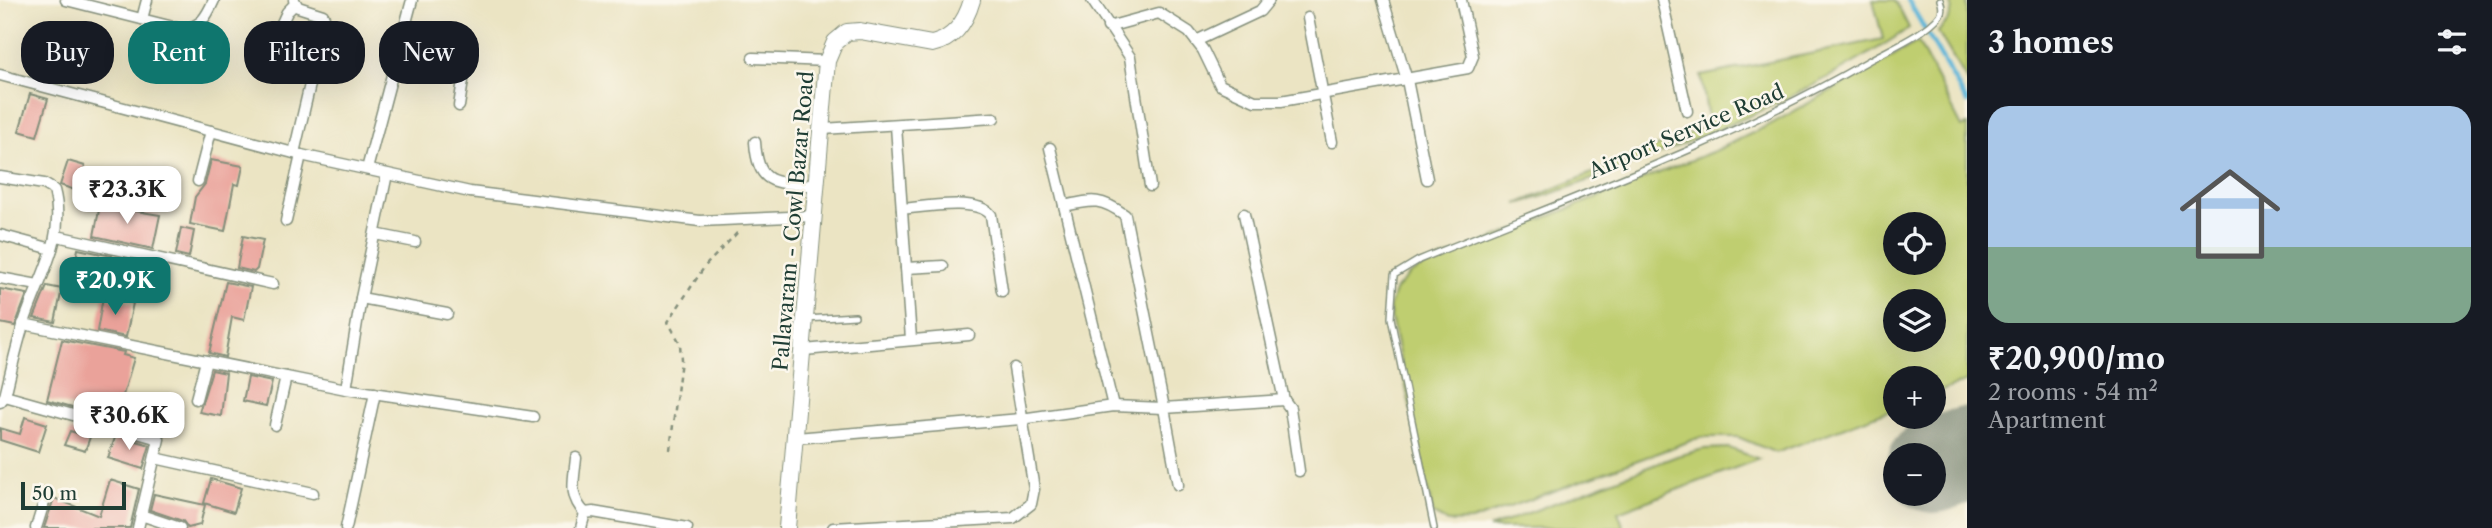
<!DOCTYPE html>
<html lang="en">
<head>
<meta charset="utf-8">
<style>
	:root { --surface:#171b24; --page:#20242c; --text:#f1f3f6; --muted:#9ea1a6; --accent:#0f766e }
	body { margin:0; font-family:"Libre Caslon Text",serif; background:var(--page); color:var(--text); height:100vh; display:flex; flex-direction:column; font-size:26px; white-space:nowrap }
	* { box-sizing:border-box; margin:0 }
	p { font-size:23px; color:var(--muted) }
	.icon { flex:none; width:38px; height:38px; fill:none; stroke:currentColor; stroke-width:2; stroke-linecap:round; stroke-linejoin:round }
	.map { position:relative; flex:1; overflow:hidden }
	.side { display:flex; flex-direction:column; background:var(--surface); width:525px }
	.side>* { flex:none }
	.hud { position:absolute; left:21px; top:21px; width:665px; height:63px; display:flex; gap:14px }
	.fabs { position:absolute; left:1883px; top:212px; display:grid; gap:14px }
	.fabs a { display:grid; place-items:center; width:63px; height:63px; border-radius:50%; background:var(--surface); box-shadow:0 7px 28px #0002; font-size:35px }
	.scale { position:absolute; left:21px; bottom:18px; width:105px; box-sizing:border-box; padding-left:7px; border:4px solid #1f3d34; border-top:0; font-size:19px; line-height:24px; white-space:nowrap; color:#1f3d34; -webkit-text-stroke:5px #fbf7ec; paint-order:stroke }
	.price { position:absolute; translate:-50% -60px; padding:0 16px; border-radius:14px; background:#fff; color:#222; font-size:23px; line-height:46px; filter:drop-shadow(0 2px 4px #0008) }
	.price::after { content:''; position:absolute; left:50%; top:42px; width:21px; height:16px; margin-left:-10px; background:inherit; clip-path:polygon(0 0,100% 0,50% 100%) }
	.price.current { background:var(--accent); color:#fff }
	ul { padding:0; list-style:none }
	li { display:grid; align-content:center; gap:14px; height:371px; padding:0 21px }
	li span { display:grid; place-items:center; height:217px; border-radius:21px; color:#555 }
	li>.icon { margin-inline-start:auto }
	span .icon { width:126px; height:126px; fill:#fffc; stroke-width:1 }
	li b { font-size:30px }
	h2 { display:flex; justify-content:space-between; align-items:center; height:84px; padding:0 21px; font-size:30px }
	.chip { padding:0 24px; border-radius:28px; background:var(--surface); box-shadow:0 7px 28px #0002; font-size:24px; line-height:63px }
	.chip.current { background:var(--accent); color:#fff }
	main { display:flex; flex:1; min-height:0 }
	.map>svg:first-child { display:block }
</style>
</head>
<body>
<main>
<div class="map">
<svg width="1967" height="528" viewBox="0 0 1967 528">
	<rect width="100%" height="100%" fill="#fbf7ec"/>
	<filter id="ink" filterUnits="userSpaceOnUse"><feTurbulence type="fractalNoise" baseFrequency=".0143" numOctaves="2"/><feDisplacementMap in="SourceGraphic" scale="14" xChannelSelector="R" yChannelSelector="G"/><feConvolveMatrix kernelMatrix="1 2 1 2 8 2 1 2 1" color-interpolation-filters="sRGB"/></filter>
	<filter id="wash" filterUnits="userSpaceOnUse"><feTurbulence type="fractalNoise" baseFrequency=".00686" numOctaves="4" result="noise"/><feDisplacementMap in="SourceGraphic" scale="28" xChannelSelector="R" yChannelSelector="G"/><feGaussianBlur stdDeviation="1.57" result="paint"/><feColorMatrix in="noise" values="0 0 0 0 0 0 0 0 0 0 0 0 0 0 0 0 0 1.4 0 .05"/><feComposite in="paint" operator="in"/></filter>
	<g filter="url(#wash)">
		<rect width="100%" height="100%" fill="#ebe4c3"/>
		<g fill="#bfce70" stroke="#6f8652" stroke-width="2" fill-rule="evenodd">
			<path d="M1873 0H1895L1909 28C1825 86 1727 128 1632 164 1594 178 1557 194 1517 204L1709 125 1701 76 1883 39Z"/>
			<path d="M1951 0H1967V81L1938 32C1948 21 1954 16 1951 0Z"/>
			<path d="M1918 42 1962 127 1967 125V381L1934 394V378H1895V408L1776 453 1738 437H1701L1471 521 1448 522 1433 514 1389 308 1396 289 1410 274 1429 264 1717 150 1771 124ZM1895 224H1934V262H1895ZM1895 301H1934V340H1895Z"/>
			<path d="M1729 448 1759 459 1618 512 1624 528H1489L1677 456 1704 449Z"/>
		</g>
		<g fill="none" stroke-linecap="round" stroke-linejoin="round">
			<path stroke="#5bb5d8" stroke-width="4.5" d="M1908 0 1967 102"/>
			<path stroke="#85907c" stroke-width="94" d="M1934 466 1967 454"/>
		</g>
		<g id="blocks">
			<g fill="#eaa29a">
				<path d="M30 94 48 99 37 136 19 131Z"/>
				<path d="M211 160 243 166 239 185 234 184 225 231 190 224 195 197 205 184Z"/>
				<path d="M68 161 85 166 78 191 60 185Z"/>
				<path d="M100 205 160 215 153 249 94 236Z"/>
				<path d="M181 228 194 231 189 257 176 254Z"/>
				<path d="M243 236 263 240 257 269 254 272 237 268Z"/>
				<path d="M78 249 112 256 106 289 71 283Z"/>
				<path d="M226 282 251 287 244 320 232 317 225 357 209 353Z"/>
				<path d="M47 286 62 289 55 322 34 318Z"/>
				<path d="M0 289 27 294 15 326 0 323Z"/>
				<path d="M103 297 133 303 126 337 97 331Z"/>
				<path d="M62 340 124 352 123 355 134 358 116 419 47 400Z"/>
				<path d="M212 370 226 373 221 416 199 412Z"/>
				<path d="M248 377 272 382 266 406 243 401Z"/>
				<path d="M122 415 168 424 166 435 120 420Z"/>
				<path d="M25 417 47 424 38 452 0 440V428L20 434Z"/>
				<path d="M70 431 90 437 85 451 64 445Z"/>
				<path d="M116 435 150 445 143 469 108 458Z"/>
				<path d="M211 479 241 488 234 512 204 503Z"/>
				<path d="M110 480 139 489 130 528H44L54 498 99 516Z"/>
				<path d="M154 494 205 505 200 525 188 528 183 521 150 510Z"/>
			</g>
		</g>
	</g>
	<g filter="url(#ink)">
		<use href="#blocks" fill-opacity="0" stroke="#85907c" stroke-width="2"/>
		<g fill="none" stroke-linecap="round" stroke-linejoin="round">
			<defs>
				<g id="lane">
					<path d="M806 319 855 316"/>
					<path d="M1434 528 1391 318 1394 275 1419 260C1570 198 1726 143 1868 61 1887 50 1927 33 1940 15 1943 10 1942 5 1940 0"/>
				</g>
				<g id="street">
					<path d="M66 0 181 29C201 27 206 18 214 0"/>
					<path d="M294 0 298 7 323 15 325 20 294 153"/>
					<path d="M1092 0 1130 57 1150 186"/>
					<path d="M1383 0 1407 80 1427 179"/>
					<path d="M1662 0 1687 111"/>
					<path d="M1308 18 1332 142"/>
					<path d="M142 19 147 0"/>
					<path d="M405 25 462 40 467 55 459 106"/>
					<path d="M1108 27 1159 13 1189 32 1203 50 1220 85 1255 101H1281L1468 68 1473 56 1461 0"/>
					<path d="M275 38 287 12 294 5"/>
					<path d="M1196 41 1260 11 1269 0"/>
					<path d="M753 58 827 61"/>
					<path d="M0 75 301 155 470 192 700 221 813 216"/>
					<path d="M896 126 911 339"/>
					<path d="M823 129 994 118"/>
					<path d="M755 142C758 189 777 181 817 186"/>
					<path d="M1050 148 1113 406"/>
					<path d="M367 169 412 0"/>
					<path d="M0 177 44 184 54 190C67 238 39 277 24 323 16 347 11 372 5 396L0 402"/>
					<path d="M198 181 211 131"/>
					<path d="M902 209C924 207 978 197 991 215L1002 291"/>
					<path d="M1244 214 1284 400"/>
					<path d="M286 221 301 155"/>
					<path d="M375 234 415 242"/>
					<path d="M0 235 52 249"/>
					<path d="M57 236 273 284"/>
					<path d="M906 268 943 266"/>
					<path d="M0 278 38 285"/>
					<path d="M361 298 447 314"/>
					<path d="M23 324 346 389 533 417"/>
					<path d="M804 350 969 335"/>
					<path d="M346 389 361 298 387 174"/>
					<path d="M5 396 159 439 138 528"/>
					<path d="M196 399 206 361"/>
					<path d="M275 425 286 377"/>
					<path d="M796 438 1021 419 1113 406 1164 408 1125 215C1100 197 1092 200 1064 206"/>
					<path d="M155 458 313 493"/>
					<path d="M576 458C574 480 568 496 585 513"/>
					<path d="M1178 485 1164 408 1284 400 1290 408 1299 471"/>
					<path d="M141 515 180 528"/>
					<path d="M36 528 47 493"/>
					<path d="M346 528 375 393"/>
					<path d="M581 528 585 513 593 512 687 528"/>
					<path d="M833 528 1013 518 1031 504 1034 489 1014 368"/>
				</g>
				<path id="secondary" d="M787 528 827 61 835 42 847 32 860 31 932 44C955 39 966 21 972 0"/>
			</defs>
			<use href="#lane" stroke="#85907c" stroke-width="8"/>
			<use href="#street" stroke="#85907c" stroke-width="13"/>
			<use href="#secondary" stroke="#85907c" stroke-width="18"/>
			<path stroke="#85907c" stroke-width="2.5" stroke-dasharray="5 5" stroke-linecap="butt" d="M670 450 681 360 680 343 668 322 705 266 738 232"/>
			<use href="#lane" stroke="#fff" stroke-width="5"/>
			<use href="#street" stroke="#fff" stroke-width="10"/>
			<use href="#secondary" stroke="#fff" stroke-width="16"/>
		</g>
	</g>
	<g text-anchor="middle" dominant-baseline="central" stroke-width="5" stroke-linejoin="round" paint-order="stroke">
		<g font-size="21" fill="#1f3d34" stroke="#fbf7ec">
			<text transform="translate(1686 131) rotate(-23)">Airport Service Road</text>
			<text transform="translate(793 221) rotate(-85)">Pallavaram - Cowl Bazar Road</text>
		</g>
	</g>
</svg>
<div class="fabs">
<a><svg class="icon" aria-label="locate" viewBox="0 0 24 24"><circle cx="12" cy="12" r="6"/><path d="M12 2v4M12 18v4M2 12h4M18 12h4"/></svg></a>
<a><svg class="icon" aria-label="layers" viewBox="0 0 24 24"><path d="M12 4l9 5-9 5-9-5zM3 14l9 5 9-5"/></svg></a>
<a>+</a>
<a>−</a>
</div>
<div class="scale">50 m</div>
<b class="price" style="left:127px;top:226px">₹23.3K</b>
<b class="price current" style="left:115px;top:317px">₹20.9K</b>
<b class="price" style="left:129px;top:452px">₹30.6K</b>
<div class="hud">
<a class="chip">Buy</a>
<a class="chip current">Rent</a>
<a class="chip">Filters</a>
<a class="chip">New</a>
</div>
</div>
<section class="side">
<h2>3 homes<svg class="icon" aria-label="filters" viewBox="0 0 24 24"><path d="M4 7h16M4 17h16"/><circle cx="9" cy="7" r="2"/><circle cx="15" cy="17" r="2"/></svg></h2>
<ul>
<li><span style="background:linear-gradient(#a9c7e8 65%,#7fa58c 0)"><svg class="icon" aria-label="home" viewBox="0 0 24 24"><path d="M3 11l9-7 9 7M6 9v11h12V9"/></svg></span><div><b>₹20,900/mo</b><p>2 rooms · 54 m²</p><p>Apartment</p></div></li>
</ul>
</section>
</main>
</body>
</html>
